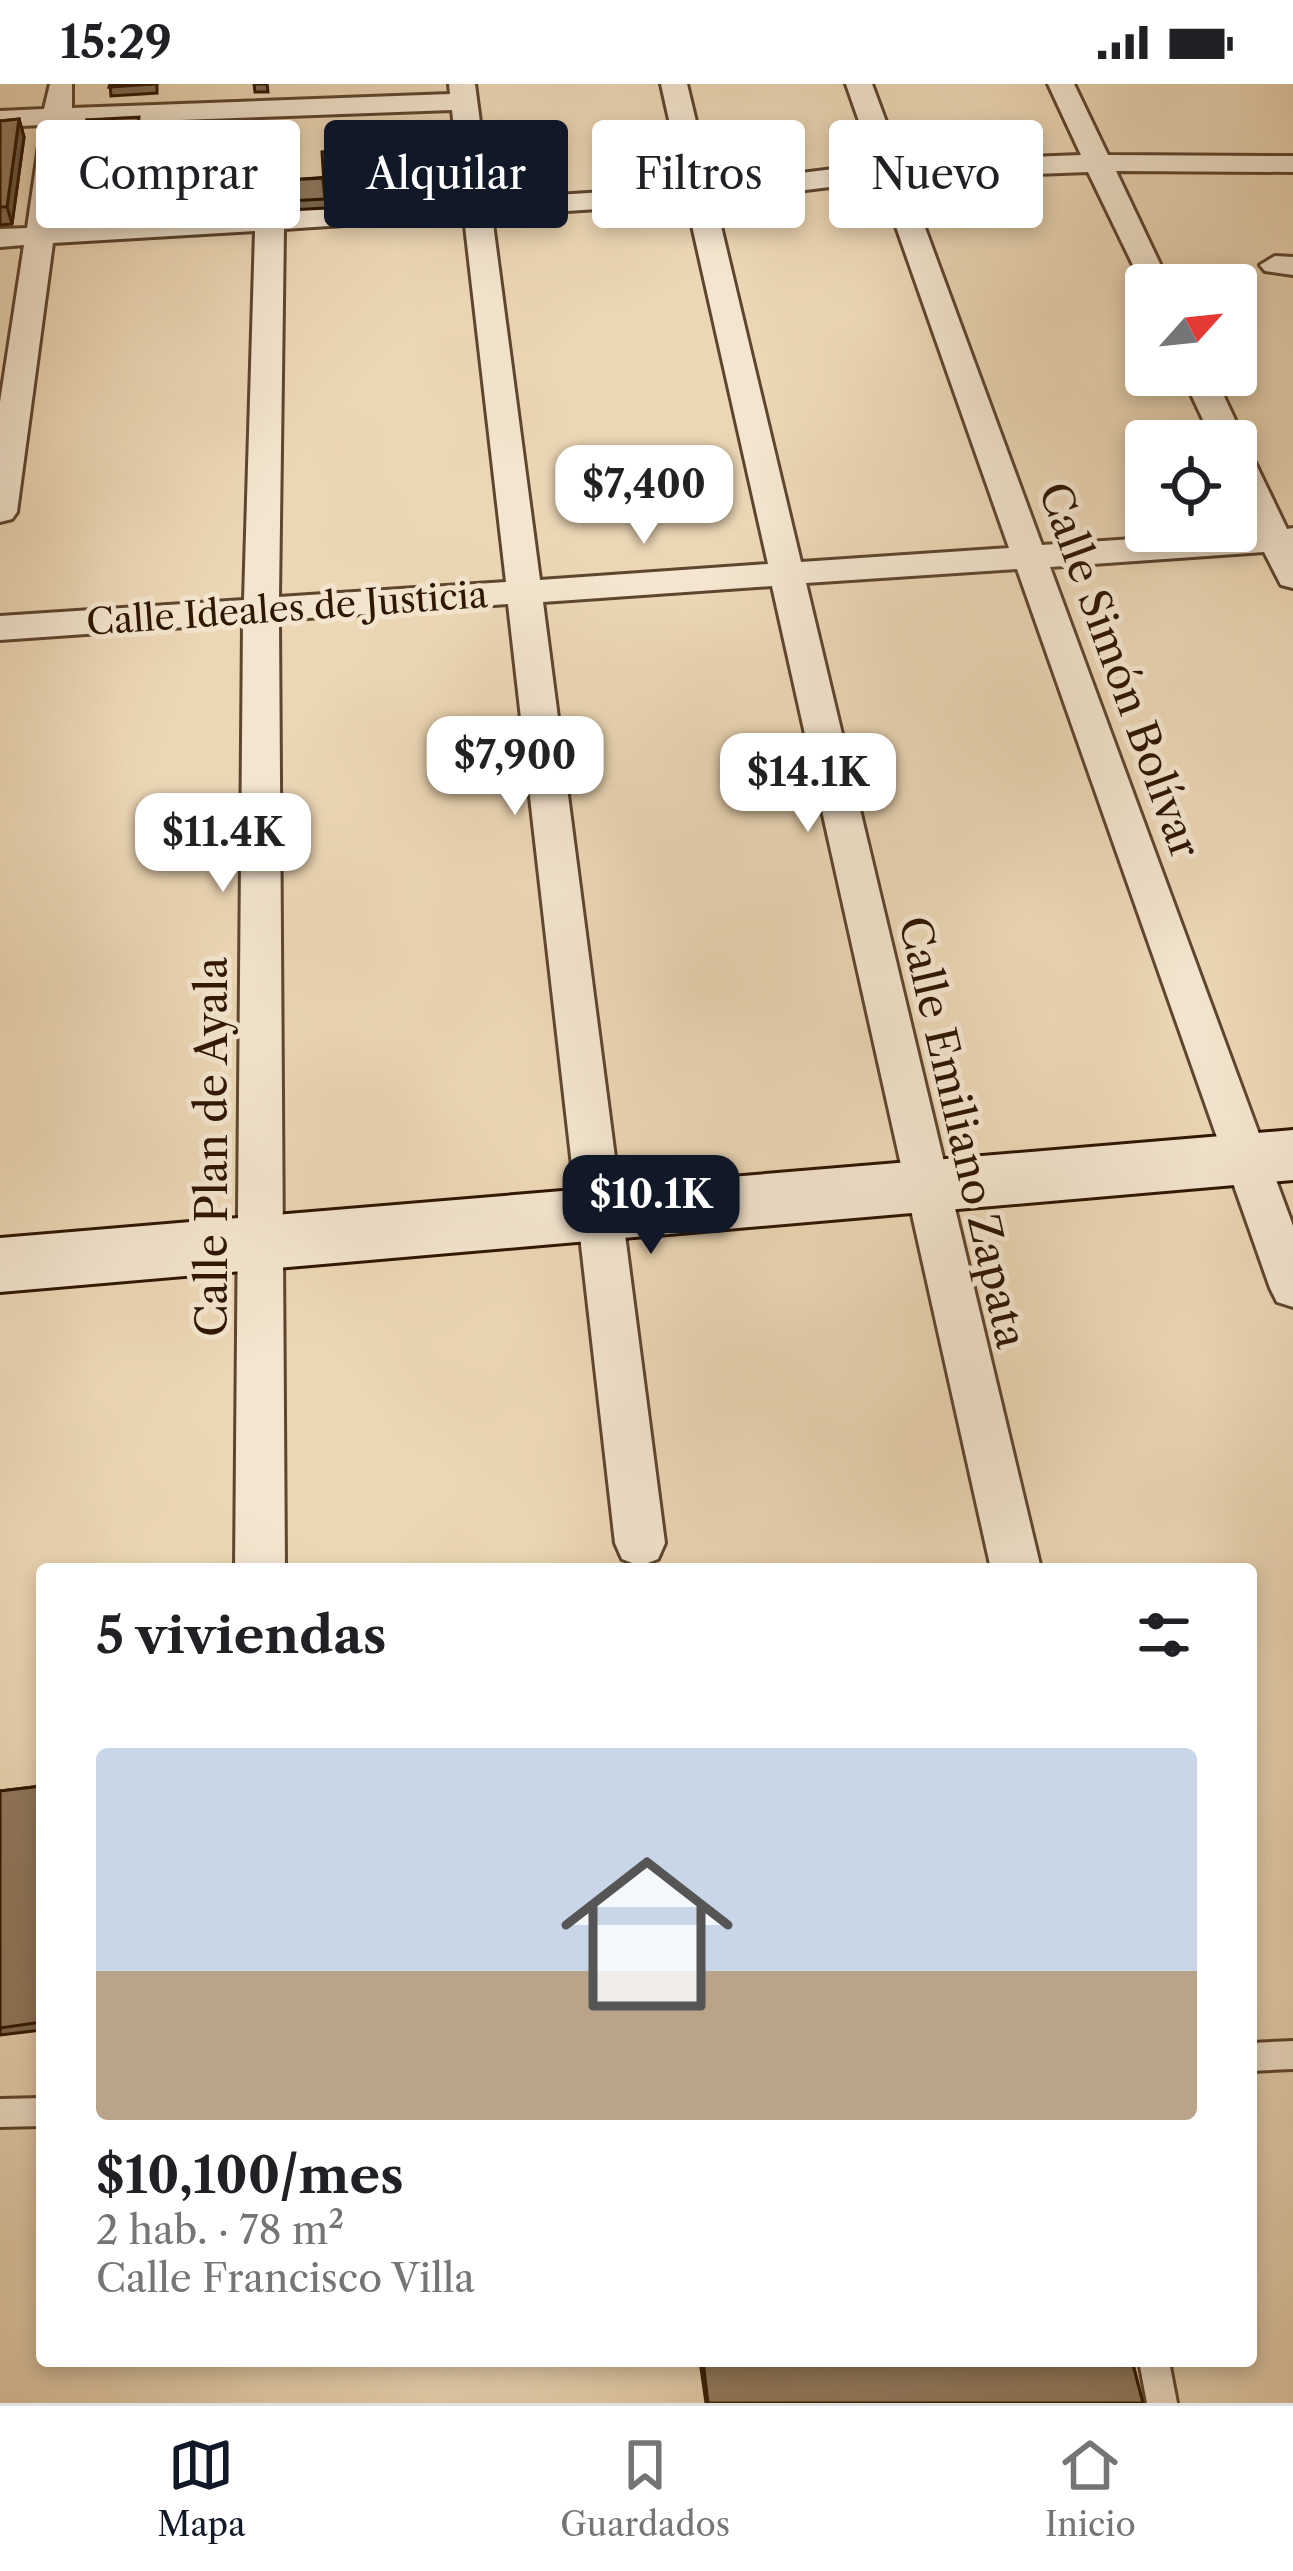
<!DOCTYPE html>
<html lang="es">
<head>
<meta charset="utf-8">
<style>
	:root { --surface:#fff; --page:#f6f6f6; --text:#202124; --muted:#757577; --line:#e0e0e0; --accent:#111827 }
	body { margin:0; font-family:"Libre Caslon Text",serif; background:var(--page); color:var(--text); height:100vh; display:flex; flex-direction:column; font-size:45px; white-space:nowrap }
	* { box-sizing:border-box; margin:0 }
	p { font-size:39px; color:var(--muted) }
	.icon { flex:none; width:66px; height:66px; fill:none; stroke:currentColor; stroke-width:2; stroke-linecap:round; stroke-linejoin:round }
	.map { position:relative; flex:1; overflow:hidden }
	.drawer { position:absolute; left:36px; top:1479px; width:1221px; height:804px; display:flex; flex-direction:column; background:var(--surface); border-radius:12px; box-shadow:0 6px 18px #0003 }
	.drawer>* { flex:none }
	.banner { position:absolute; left:36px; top:36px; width:1221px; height:108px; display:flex; gap:24px }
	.needle { width:78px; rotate:63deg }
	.fabs { position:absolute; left:1125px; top:180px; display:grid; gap:24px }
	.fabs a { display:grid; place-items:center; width:132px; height:132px; border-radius:12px; background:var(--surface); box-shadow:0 6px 18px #0003; font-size:60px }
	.price { position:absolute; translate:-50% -102px; padding:0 27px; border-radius:24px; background:#fff; color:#222; font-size:39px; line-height:78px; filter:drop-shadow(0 3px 6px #0008) }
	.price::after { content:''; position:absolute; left:50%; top:72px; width:36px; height:27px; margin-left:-18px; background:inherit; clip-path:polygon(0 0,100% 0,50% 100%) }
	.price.current { background:var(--accent); color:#fff }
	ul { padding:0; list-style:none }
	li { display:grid; align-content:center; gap:24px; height:636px; padding:0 60px }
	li+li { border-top:3px solid var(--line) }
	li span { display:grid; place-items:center; height:372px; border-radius:12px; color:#555 }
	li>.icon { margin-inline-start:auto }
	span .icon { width:216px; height:216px; fill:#fffc; stroke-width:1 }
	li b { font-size:51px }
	h2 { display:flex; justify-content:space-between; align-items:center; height:144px; padding:0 60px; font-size:51px }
	.pill { padding:0 42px; border-radius:12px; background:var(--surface); box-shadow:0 6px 18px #0003; font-size:42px; line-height:108px }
	.pill.current { background:var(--accent); color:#fff }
	.status { display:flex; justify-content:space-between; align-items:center; height:84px; padding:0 60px; background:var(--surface); direction:ltr }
	.status svg { height:33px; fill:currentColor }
	.menu { display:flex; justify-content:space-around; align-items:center; height:168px; border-top:3px solid var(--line); background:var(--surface); font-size:33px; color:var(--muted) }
	.menu a { display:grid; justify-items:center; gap:6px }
	.menu .current { color:var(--accent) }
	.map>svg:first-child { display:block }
</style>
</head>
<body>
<div class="status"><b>15:29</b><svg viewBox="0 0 49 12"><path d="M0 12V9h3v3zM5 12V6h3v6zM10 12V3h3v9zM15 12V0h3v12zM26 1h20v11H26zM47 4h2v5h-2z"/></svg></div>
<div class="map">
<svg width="1293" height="2319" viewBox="0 0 1293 2319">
	<rect width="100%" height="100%" fill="#ecd7b5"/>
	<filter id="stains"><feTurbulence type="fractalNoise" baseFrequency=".00167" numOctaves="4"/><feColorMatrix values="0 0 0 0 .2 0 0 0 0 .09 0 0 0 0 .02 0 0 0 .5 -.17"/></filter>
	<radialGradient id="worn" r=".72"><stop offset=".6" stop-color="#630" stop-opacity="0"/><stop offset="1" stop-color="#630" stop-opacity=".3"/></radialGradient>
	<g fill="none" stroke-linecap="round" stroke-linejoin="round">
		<defs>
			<g id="lane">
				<path d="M1293 1957V1985L1251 1987V1959Z"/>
				<path d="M42 2014V2042L0 2043V2015Z"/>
				<path d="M1139 2277H1169L1177 2319H1147Z"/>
			</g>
			<g id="street">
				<path d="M50 0H72V24L450 10 449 0H475L490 115 684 103 661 0H687L711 100 874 80 846 0H872L901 78 1081 71 1048 0H1074L1108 71 1293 72V88L1116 87 1170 201H1146V208L1088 88 907 95 1042 461 1255 447 1236 407V357H1213L1182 291H1214L1245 357 1241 363 1252 372 1287 445 1293 444V504L1281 501 1264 468 1050 483 1293 1142V1223L1277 1218 1270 1204 1017 485 806 499 1041 1485H991L772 502 543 518 665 1459 658 1475 640 1482 622 1475 615 1459 508 520 279 536 285 1485H235L243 539 0 556V532L244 516 255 147 53 159 17 428 12 435 0 438V318L24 161 0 163V145L27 144 42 41 0 43V27L44 25ZM452 26 462 116 56 142 69 40ZM880 97 1009 464 801 478 715 117ZM687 119 768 480 540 496 492 132ZM464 133 506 498 279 513 284 145Z"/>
				<path d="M1275 172 1293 173V191L1265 187 1260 181Z"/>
			</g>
			<path id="secondary" d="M1293 1046V1096L0 1208V1154Z"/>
		</defs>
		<use href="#lane" stroke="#5e462e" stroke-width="6"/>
		<use href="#street" stroke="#5e462e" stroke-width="6"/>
		<use href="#secondary" stroke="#2f1601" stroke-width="6"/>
		<use href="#lane" fill="#f3e5cf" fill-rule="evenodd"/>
		<use href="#street" fill="#f3e5cf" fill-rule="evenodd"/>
		<use href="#secondary" fill="#f3e5cf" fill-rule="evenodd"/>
	</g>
	<g fill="#7d6952" stroke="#2f1601" stroke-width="3">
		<path d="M110 0H157V9L111 12Z"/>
		<path d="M254 0H267L268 8H255Z"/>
		<path d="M19 35 24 53 12 140 0 141V37Z"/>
		<path d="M87 36 141 42V49L173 65V68L290 81V96L367 90 448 72 451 114 369 119V113L326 116V114V124L289 126 287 113 245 115 244 128 78 136 75 127 80 100 78 92 86 57Z"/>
		<path d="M42 1702V1946L0 1951V1707Z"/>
		<path d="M700 2277H1132L1143 2319H706Z"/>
	</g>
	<g fill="#665542" stroke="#2f1601" stroke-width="3">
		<path d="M19 35 24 53 12 140 7 123Z"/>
		<path d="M288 63 290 81 288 113 286 95Z"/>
		<path d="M242 97 245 115 244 128 241 111Z"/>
	</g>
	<g fill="#917a5f" stroke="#2f1601" stroke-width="3">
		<path d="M110 0H152L109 3Z"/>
		<path d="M139 33 138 42 117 43 116 50 99 51 98 57H86L87 36Z"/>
		<path d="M19 35 7 123H0V37Z"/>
		<path d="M169 47 167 68 288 63 286 95 242 97 241 111 161 114 165 88 78 92 83 57H98L99 51Z"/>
		<path d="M445 61 447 72 395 76 394 65Z"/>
		<path d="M365 65 367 96 324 99 322 68Z"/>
		<path d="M448 72 449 97 397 99 395 76Z"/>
		<path d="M396 84 398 108 368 110 367 85Z"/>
		<path d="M323 94 325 115 287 117V96Z"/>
		<path d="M164 97 161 114 163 123 75 127 80 100Z"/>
		<path d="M42 1702V1938L0 1944V1707Z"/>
		<path d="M703 2277H1132L1143 2319H708Z"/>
	</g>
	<g text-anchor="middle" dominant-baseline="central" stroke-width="10" stroke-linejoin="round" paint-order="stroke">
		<g font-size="36" fill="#2f1601" stroke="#f3e5cf">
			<text transform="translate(287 524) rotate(-4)">Calle Ideales de Justicia</text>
		</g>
		<g font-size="42" fill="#2f1601" stroke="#f3e5cf">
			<text transform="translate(1120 586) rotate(70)">Calle Simón Bolívar</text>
			<text transform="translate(963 1048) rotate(77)">Calle Emiliano Zapata</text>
			<text transform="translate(212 1063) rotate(-90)">Calle Plan de Ayala</text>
		</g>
	</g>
	<rect width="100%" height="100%" filter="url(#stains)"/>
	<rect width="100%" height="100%" fill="url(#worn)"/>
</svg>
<div class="fabs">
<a><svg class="needle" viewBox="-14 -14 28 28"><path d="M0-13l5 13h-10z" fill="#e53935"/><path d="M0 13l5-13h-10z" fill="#757577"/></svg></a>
<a><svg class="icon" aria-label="locate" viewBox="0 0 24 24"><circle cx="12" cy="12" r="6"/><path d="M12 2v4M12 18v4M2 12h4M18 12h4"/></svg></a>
</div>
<b class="price" style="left:644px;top:463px">$7,400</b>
<b class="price" style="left:515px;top:734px">$7,900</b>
<b class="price" style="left:808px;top:751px">$14.1K</b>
<b class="price" style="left:223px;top:811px">$11.4K</b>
<b class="price current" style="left:651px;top:1173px">$10.1K</b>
<div class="banner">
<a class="pill">Comprar</a>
<a class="pill current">Alquilar</a>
<a class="pill">Filtros</a>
<a class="pill">Nuevo</a>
</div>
<section class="drawer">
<h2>5 viviendas<svg class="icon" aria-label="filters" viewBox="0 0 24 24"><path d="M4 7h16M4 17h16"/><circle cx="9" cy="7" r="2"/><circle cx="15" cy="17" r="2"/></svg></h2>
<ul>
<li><span style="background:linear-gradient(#c9d6e8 60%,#b9a48a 0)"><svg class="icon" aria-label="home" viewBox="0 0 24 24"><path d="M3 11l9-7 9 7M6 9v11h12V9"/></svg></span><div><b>$10,100/mes</b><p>2 hab. · 78 m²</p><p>Calle Francisco Villa</p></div></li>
</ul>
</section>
</div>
<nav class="menu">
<a class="current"><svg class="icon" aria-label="map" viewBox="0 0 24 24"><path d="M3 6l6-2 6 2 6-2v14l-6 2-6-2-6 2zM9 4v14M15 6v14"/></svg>Mapa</a>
<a><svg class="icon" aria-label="saved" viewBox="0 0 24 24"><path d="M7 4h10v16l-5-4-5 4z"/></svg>Guardados</a>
<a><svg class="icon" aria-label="home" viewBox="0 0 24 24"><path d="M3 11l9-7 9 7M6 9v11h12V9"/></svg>Inicio</a>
</nav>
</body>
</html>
